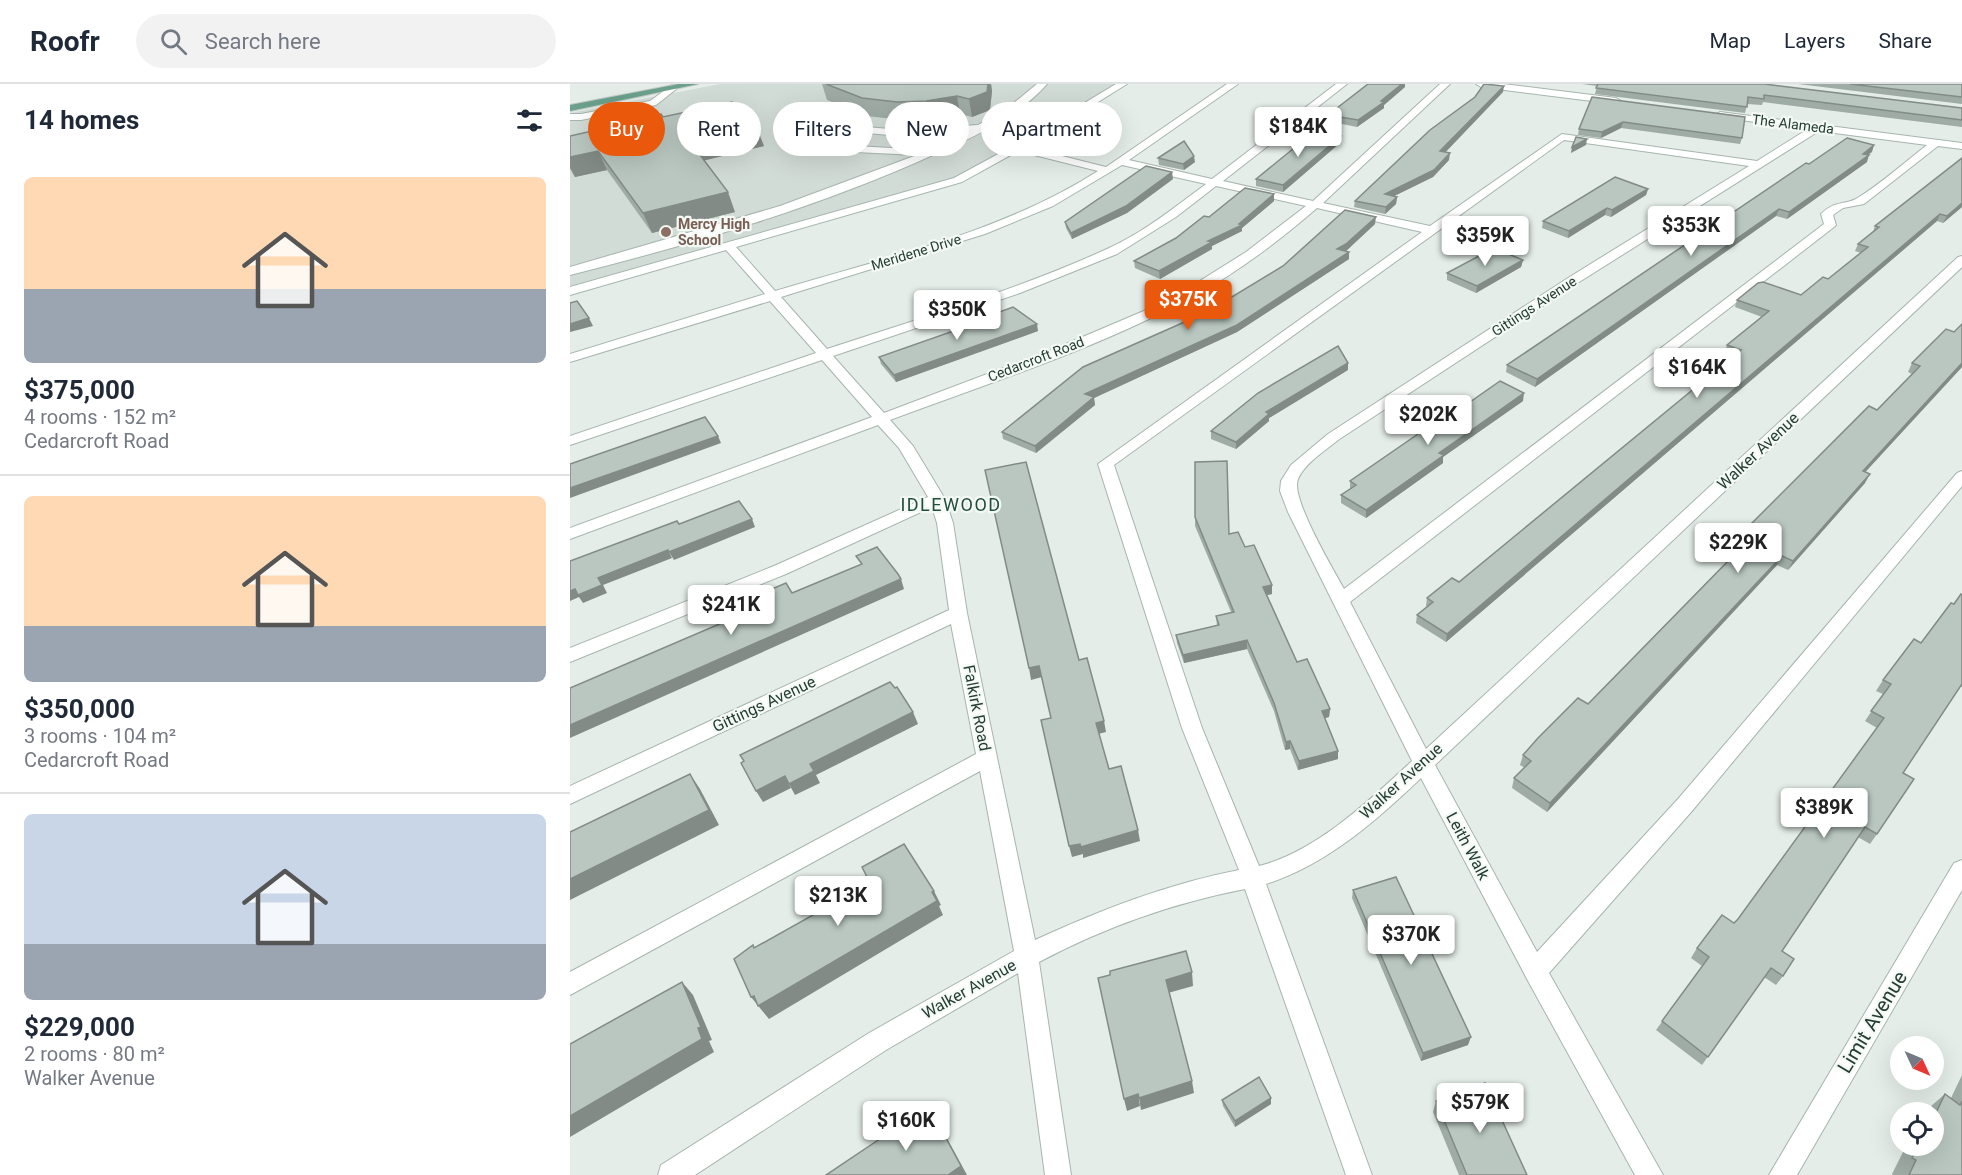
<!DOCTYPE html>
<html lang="en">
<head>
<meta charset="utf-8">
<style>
	:root { --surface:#fff; --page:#f2f2f3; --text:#1f2937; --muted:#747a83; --line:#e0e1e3; --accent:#ea580c }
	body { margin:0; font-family:Roboto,sans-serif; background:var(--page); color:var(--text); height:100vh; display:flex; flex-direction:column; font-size:22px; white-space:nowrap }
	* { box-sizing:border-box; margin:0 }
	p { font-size:20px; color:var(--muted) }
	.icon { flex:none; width:33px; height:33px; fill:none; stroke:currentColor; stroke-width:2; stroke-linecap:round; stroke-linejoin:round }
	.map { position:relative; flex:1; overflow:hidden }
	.sheet { display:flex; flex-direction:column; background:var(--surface); width:570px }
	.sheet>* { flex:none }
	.guide { position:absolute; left:18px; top:18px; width:570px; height:54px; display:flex; gap:12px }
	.needle { width:39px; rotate:134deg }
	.controls { position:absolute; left:1320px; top:952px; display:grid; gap:12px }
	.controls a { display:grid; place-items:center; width:54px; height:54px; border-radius:50%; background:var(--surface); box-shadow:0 6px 24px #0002; font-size:30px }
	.price { position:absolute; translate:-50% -51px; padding:0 14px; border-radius:6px; background:#fff; color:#222; font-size:20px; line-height:39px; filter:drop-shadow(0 2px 3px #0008) }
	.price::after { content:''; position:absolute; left:50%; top:36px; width:18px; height:14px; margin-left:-9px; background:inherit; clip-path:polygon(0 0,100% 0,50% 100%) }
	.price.on { background:var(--accent); color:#fff }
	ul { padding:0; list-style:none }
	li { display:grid; align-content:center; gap:12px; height:318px; padding:0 24px }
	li+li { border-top:2px solid var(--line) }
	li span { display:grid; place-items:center; height:186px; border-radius:9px; color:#555 }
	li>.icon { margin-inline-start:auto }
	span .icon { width:108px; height:108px; fill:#fffc; stroke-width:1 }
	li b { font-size:26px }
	h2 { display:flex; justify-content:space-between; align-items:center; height:72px; padding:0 24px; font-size:26px }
	.pill { padding:0 21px; border-radius:27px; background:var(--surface); box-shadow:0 6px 24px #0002; font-size:21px; line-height:54px }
	.pill.on { background:var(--accent); color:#fff }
	header { display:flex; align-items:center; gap:36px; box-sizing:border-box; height:84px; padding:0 30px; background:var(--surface); border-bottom:2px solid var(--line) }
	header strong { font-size:28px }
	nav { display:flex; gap:33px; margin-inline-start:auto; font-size:21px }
	.search { width:420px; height:54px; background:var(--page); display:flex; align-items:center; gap:15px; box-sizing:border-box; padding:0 21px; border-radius:33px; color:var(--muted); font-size:22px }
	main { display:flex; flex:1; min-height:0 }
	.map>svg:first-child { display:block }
</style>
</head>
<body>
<header>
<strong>Roofr</strong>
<div class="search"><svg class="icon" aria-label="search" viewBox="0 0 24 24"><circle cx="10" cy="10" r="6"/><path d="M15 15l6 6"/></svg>Search here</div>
<nav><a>Map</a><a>Layers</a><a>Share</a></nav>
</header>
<main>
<section class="sheet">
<h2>14 homes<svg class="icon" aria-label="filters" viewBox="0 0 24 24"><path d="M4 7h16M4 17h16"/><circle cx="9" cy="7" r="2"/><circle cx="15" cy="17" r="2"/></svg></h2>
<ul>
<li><span style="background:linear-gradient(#ffd9b3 60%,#9aa5b1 0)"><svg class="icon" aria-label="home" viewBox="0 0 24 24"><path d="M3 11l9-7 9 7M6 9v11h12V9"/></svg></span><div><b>$375,000</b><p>4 rooms · 152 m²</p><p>Cedarcroft Road</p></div></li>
<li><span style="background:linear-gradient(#ffd9b3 70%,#9aa5b1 0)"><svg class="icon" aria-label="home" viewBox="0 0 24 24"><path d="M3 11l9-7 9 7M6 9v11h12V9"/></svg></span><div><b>$350,000</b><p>3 rooms · 104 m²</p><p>Cedarcroft Road</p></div></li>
<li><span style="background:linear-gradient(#c9d6e8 70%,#9aa5b1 0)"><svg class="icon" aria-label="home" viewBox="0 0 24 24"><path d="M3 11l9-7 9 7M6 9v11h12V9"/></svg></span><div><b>$229,000</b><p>2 rooms · 80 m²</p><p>Walker Avenue</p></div></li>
</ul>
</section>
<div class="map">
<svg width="1392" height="1091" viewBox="0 0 1392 1091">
	<rect width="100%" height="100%" fill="#e4ede8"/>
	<path fill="#d2dcd6" d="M150 0H546L385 94 0 203V29Z"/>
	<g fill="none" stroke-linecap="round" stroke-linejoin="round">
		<defs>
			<g id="minor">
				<path d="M467 0H477C448 33 404 53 365 70 249 123 123 160 0 191V183L210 122 347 71 285 68 243 61 240 56 273 41 331 46 408 41 439 23ZM399 46 358 66 285 62 252 57 274 47 331 52Z"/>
				<path d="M546 0H557L456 63 536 83 657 0H668L559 76 642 95 766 0H777L653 97 743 117 870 0H880L753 119 860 142 992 50 1187 77 1238 45 1147 33 1145 31 1150 28 1392 59V65L1368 62 1294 120 1273 124 1263 131 1266 141 1264 143 780 518 856 665 1388 173 1392 172V183L865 681 967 868 1108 715 1387 389 1392 387V402L1122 727 979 889 1093 1091H1065L957 895 851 694C806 737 756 781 696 800L802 1091H776L675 805C603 819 535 843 469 878L501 1091H475L448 889 316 966 125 1091H88L91 1081 299 949 444 867 410 687 0 911V888L406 670 381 540 0 720V702L379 526 367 439 362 423 216 490 0 578V564L204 482 358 413 329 364 308 341 0 455V444L302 333 252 276 0 361V352L246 269 200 217 0 278V270L195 210 156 166 0 211V203L384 94 443 62ZM1249 47 1357 61C1335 78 1313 98 1289 113 1276 122 1266 115 1251 130L1254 140 774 505C763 485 720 413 728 395 735 379 755 367 768 356L1006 200ZM994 56 1179 82 998 194 758 350 721 381 711 397 710 407 718 428 842 677C800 716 746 768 689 782L632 644 544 381ZM448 67 528 87C431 149 314 174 205 207L166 163 392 98ZM552 81 636 100C605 123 573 149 537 165 447 206 351 234 257 265L211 213 415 150 483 122ZM646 102 736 122 676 168 617 205 588 221 496 260 314 329 263 272 450 209 547 170 606 133ZM747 124 852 148 528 380 612 644 669 786C597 800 531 826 465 856L397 529 383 439 375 415 343 362 320 336C422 298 529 264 624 212 668 188 709 157 747 124Z"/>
				<path d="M906 0H933L1046 14 1051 17 1046 20 911 3Z"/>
				<path d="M102 1 107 4 105 6 86 21 11 36H0V30H11L80 17Z"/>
				<path d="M1392 776V806L1227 1091H1199L1384 779Z"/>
			</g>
			<path id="major" d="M109 0H128L0 27V21Z"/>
		</defs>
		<use href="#minor" stroke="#a7b5ae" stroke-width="2"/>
		<use href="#major" stroke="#c2c9c6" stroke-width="2"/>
		<use href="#minor" fill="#fff" fill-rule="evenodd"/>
		<use href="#major" fill="#6aa08c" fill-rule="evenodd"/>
	</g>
	<g fill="#9faba5">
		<path d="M252 0H421L422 7 420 26 402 33 390 30 360 35 331 36 297 32 257 16Z"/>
		<path d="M1012 0H1194L1392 24V43L1193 18 1192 21 1177 20 1175 29 1025 10 1027 2Z"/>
		<path d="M1228 0H1392V20Z"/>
		<path d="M835 3 814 21V24L787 43 757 37 758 31Z"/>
		<path d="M933 8 875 68 879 76 863 93 824 112 827 113 826 120 815 130 784 123 785 117Z"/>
		<path d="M1022 13 1172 54 1170 60 1051 44 1031 54 1008 51 1009 45Z"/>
		<path d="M93 33 194 62 134 76 165 128 82 149 37 86 5 93 0 85V52Z"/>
		<path d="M771 58 713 108 686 102V95Z"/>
		<path d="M1302 68 1297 71V78L1234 123 1217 135 1206 132 965 303 936 288 937 281 1239 80Z"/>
		<path d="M588 74 625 78 614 86 589 81Z"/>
		<path d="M1392 74V123L1373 139 1367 137 876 558 846 539 847 531 857 523 856 522 857 514 889 498 1164 272 1155 268 1157 261 1192 233 1165 223 1167 216 1231 211 1258 195 1291 169 1285 167 1288 160 1303 148 1305 142Z"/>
		<path d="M603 95 557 129 502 155 496 144 495 138Z"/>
		<path d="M1078 105 1076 111 1041 133 1035 131 998 154 972 144 973 137Z"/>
		<path d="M704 117 672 144V147L642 162V165L590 195 565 184 564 177 606 154 639 133Z"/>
		<path d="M805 140 776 167 779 175 667 248 524 314 525 321 466 369 433 355 432 348 637 228Z"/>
		<path d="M953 176 951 183 906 209 877 196V189Z"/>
		<path d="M410 235 468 247 326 298 311 280 309 273 410 238Z"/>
		<path d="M1392 240V283L1295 388V399L1218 486 1207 481 977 728 942 704 944 694 955 684 950 681 953 671 1018 620 1160 474 1156 472 1160 462 1307 326 1342 290 1338 288 1342 279 1384 248Z"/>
		<path d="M778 286 699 334V337L666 365 641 355V347Z"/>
		<path d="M953 317 873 373V379L796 434 771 419V411L780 405V397L856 345V339L897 320Z"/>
		<path d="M625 433 659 450 675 463 702 510 696 511 727 578 760 625 759 633 755 634 768 667V675L728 686 720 665 715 666 704 627 677 565 614 579 607 559 606 551 647 542 646 532 661 528 625 442Z"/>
		<path d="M1392 511V603H1390L1333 689 1307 750 1300 760 1288 753 1212 867 1213 892 1206 901 1194 893 1132 981 1086 946 1132 882 1121 874 1127 864 1164 839 1168 835 1307 644 1295 637 1313 610 1306 607 1313 596 1351 559Z"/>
		<path d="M783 806 898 961 851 977 782 814Z"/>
		<path d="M1392 991V1091H1323L1322 1090 1336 1062H1364V1029H1353L1375 1010 1381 1014Z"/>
		<path d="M701 1014V1020L665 1043 653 1022 652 1016Z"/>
		<path d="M866 1017 957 1091H889L863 1028Z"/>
	</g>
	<g fill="#828b86">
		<path d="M418 0H421L422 7 420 26 402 33 399 15Z"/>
		<path d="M832 0H835V3L814 21V24L787 43 788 36Z"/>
		<path d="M934 2 933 8 870 74V67Z"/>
		<path d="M387 12 390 30 360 35 356 17Z"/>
		<path d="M1053 38 1051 44 1031 54 1032 48Z"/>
		<path d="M187 44 194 62 128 78 121 59Z"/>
		<path d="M771 52V58L713 108V101Z"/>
		<path d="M1017 55 1016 61 1001 69 1002 63Z"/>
		<path d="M1304 61 1302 68 1290 76 1293 70Z"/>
		<path d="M28 67 37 86 5 93 0 83V73Z"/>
		<path d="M880 69 879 76 863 93 814 117 815 110Z"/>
		<path d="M1299 71 1297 78 1217 135 1219 128Z"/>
		<path d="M624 72 625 78 614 86 613 80Z"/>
		<path d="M602 88 603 95 557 129 502 155 501 149Z"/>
		<path d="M1078 105 1076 111 1041 133 1042 126Z"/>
		<path d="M158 108 165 128 82 149 73 129Z"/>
		<path d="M704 110V117L672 144V147L642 162V165L590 195 589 187 638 157 669 140Z"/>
		<path d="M827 113 826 120 815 130 816 123Z"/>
		<path d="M1392 119V123L1373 139 1377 132Z"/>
		<path d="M1037 124 1035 131 998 154 999 147Z"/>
		<path d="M1209 125 1206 132 965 303 967 295Z"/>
		<path d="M1370 130 1367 137 876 558 877 550Z"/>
		<path d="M806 133 805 140 776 167 767 165Z"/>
		<path d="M779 168V175L667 248 524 314 525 321 466 369 465 362 515 310Z"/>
		<path d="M953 176 951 183 906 209 907 202Z"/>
		<path d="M19 234 23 242 0 248V240Z"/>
		<path d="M467 240 468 247 326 298 324 291Z"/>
		<path d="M778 279V286L699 334V337L666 365V358L696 328Z"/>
		<path d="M1392 279V283L1288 396 1293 387 1310 367Z"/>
		<path d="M954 309 953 317 873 373V379L796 434V426L869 369Z"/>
		<path d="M148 352 151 359 0 414V404Z"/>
		<path d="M1300 390 1295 399 1218 486 1223 477Z"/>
		<path d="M182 435 185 443 104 476 99 468Z"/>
		<path d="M98 466 102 474 33 501 37 509 13 519 9 513 0 517V507L28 494Z"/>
		<path d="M1212 472 1207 481 977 728 980 719Z"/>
		<path d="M331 495 334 505 0 654V641Z"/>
		<path d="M702 501V510L693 512V503Z"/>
		<path d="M677 556V565L614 579 613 571Z"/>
		<path d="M469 582 472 593 461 596 459 584Z"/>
		<path d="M760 625 759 633 751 635 752 627Z"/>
		<path d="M343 628 348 640 246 691 250 699 225 711 219 700 240 680Z"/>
		<path d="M534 637 536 648 528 650 526 639Z"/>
		<path d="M720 657V665L715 666 716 658Z"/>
		<path d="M768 667V675L728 686 729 677Z"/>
		<path d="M120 690 130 705 149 741 0 816V795Z"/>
		<path d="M215 692 221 704 193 718 186 707Z"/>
		<path d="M568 746 570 757 513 774V770L502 773 499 762Z"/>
		<path d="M364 807 371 821 369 822 373 831 199 935 181 913Z"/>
		<path d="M622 888 623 902 598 909 596 896Z"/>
		<path d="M112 898 123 911 142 956 139 957 144 968 0 1053V1032L128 944Z"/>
		<path d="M901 953 898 961 851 977 853 969Z"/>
		<path d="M622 997 624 1009 571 1026 569 1014Z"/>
		<path d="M568 1010 570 1022 557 1027 554 1015Z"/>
		<path d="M701 1014V1020L665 1043V1037Z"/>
		<path d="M365 1034 372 1045 397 1091H378Z"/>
	</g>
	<g fill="#b9c7c0" stroke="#828b86" stroke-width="1.5">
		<path d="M256 0H418L417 8 399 15 387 12 356 17 327 18 292 14Z"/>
		<path d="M798 0H832L811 17 814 18 788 36 758 31Z"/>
		<path d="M914 0 934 2 870 67 880 69 864 86 815 110 827 113 816 123 785 117 860 46 905 13Z"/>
		<path d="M1028 0H1194L1392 24V36L1194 11V15L1178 13 1177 23 1026 4Z"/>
		<path d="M1280 0H1392V13Z"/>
		<path d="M1022 13 1175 33 1172 54 1053 38 1032 48 1009 45Z"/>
		<path d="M162 18 187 44 121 59 158 108 73 129 28 67 0 73V52L31 45 30 43 42 40 41 38 60 34 91 30 93 33Z"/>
		<path d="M745 47 771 52 713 101 686 95Z"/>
		<path d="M1006 53 1017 55 1002 63Z"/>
		<path d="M1277 54 1304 61 1293 70 1299 71 1219 128 1209 125 967 295 937 281 1236 79 1239 80Z"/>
		<path d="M614 57 624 72 613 80 588 74Z"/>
		<path d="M1392 74V119L1377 132 1370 130 877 550 847 531 863 518 857 514 882 494 889 498 1171 266 1157 261 1199 227 1167 216 1188 199 1193 198 1231 211 1253 193 1258 195 1298 163 1288 160 1309 143 1305 142Z"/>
		<path d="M576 82 602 88 556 122 501 149 495 138Z"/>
		<path d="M1045 93 1078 105 1042 126 1037 124 999 147 973 137Z"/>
		<path d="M675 104 704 110 669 140 672 141 638 157 642 158 589 187 564 177 606 154 634 132 639 133Z"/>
		<path d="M775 126 806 133 776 160 767 165 779 168 667 241 515 310 524 313 465 362 432 348 513 283 637 228 713 182Z"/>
		<path d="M924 164 953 176 907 202 877 189Z"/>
		<path d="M7 217 19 234 0 240V219Z"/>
		<path d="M443 223 467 240 324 291 309 273 412 237 410 235Z"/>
		<path d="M1392 240V279L1293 387 1300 390 1223 477 1212 472 980 719 944 694 961 677 953 671 968 654 1008 614 1018 620 1168 467 1160 462 1170 451 1299 322 1307 326 1350 282 1342 279 1376 245 1384 248Z"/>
		<path d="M768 262 778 279 696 328 699 330 666 358 641 347 688 309Z"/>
		<path d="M930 297 954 309 869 369 874 371 796 426 771 411 786 401 780 397 861 341 856 339 890 316 897 320Z"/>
		<path d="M135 333 148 352 0 404V380Z"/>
		<path d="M657 377 659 450 668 448 675 463 684 461 702 501 693 503 727 578 737 575 760 625 752 627 768 667 729 677 720 657 716 658 704 619 677 556 613 571 606 551 649 541 646 532 664 528 625 433V378Z"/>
		<path d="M456 378 509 576 517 574 534 637 526 639 539 685 551 682 568 746 511 763 510 760 499 762 471 636 481 634 469 582 459 584 415 386Z"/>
		<path d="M169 417 182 435 99 468 98 466 28 494 32 501 8 511 5 505 0 507V477L107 437 109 440 112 439Z"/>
		<path d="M307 463 328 490 331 495 0 641V604L203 517 197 507 216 499 222 509 292 480 286 472Z"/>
		<path d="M1391 510 1392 511V600L1333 689 1344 695 1307 750 1295 743 1212 867 1224 875 1213 892 1201 884 1138 973 1092 937 1139 873 1127 864 1152 831 1164 839 1168 835 1314 634 1301 627 1321 600 1313 596 1344 555 1351 559 1381 519 1384 520Z"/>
		<path d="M320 598 325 604 327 603 343 628 240 680 244 687 219 700 215 692 186 707 171 679 174 677 170 671Z"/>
		<path d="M120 690 139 726 0 795V748Z"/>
		<path d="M334 760 364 807 362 808 367 817 188 922 184 912 181 913 164 875 183 861 184 864 300 799 292 783Z"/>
		<path d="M826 793 901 953 853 969 783 806Z"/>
		<path d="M616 867 622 888 596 896 622 997 569 1014 568 1010 554 1015 528 894 540 891V887Z"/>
		<path d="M112 898 131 943 128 944 132 955 0 1032V960Z"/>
		<path d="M689 993 701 1014 665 1037 652 1016Z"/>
		<path d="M915 999 957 1091H897L866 1017Z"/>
		<path d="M1375 1010 1390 1021 1392 1017V1091H1339L1346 1076 1342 1074 1348 1062H1364V1033Z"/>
		<path d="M356 1024 362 1036 365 1034 391 1082 378 1091H256Z"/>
	</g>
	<circle fill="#8d6e63" stroke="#f4f9f6" stroke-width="2" cx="96" cy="148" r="6"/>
	<g text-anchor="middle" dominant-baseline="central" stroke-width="4.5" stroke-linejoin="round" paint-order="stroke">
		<g font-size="14" fill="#243d34" stroke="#f4f9f6">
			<text transform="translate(1223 40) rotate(7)">The Alameda</text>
			<text transform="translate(346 168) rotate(-17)">Meridene Drive</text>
			<text transform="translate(964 222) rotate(-33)">Gittings Avenue</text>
			<text transform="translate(466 275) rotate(-21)">Cedarcroft Road</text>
		</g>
		<g font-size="14" font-weight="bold" fill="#785e54" stroke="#f4f9f6" text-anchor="start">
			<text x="108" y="140">Mercy High<tspan x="108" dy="16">School</tspan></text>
		</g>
		<g font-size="16" fill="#243d34" stroke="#f4f9f6">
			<text transform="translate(1188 367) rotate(-43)">Walker Avenue</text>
			<text transform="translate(194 620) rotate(-25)">Gittings Avenue</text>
			<text transform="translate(407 624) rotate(79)">Falkirk Road</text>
			<text transform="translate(831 697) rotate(-42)">Walker Avenue</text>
			<text transform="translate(898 762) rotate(62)">Leith Walk</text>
			<text transform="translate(399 905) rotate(-29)">Walker Avenue</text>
		</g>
		<g font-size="18" letter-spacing="1.5" fill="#204f3e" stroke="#f4f9f6">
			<text x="381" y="420">IDLEWOOD</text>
		</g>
		<g font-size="20" fill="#243d34" stroke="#f4f9f6">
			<text transform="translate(1302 938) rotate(-59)">Limit Avenue</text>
		</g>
	</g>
</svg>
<div class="controls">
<a><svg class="needle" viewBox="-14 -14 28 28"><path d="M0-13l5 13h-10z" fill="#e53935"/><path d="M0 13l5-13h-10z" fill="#747a83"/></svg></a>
<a><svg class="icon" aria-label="locate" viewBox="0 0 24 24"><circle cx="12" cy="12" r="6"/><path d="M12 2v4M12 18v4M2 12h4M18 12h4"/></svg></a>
</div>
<b class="price" style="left:728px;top:74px">$184K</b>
<b class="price" style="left:1121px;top:173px">$353K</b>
<b class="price" style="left:915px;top:183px">$359K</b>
<b class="price on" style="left:618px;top:247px">$375K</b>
<b class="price" style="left:387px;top:257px">$350K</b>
<b class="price" style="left:1127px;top:315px">$164K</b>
<b class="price" style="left:858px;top:362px">$202K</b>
<b class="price" style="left:1168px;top:490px">$229K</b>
<b class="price" style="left:161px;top:552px">$241K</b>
<b class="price" style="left:1254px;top:755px">$389K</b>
<b class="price" style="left:268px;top:843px">$213K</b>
<b class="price" style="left:841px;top:882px">$370K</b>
<b class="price" style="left:910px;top:1050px">$579K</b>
<b class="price" style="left:336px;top:1068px">$160K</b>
<div class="guide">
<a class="pill on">Buy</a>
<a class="pill">Rent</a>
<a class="pill">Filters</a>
<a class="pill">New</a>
<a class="pill">Apartment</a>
</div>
</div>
</main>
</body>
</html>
